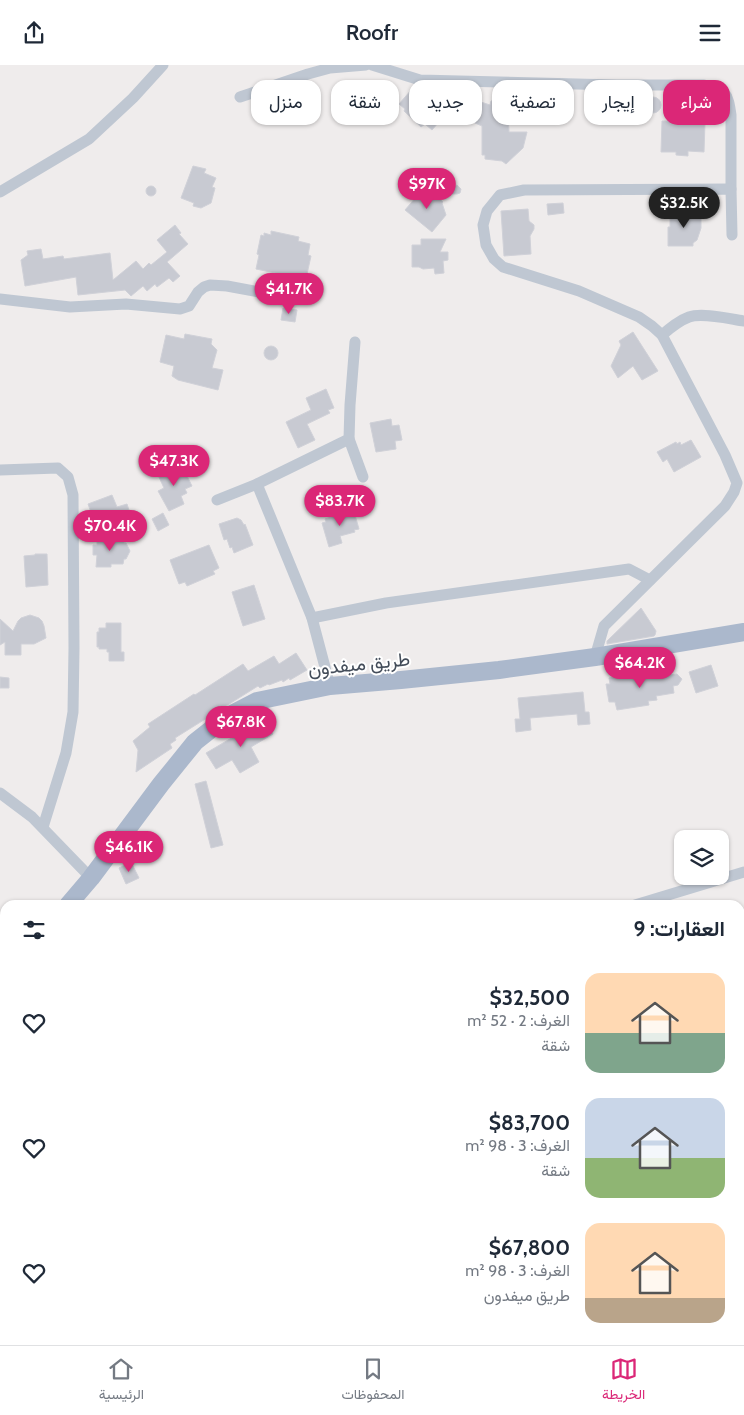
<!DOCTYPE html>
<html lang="ar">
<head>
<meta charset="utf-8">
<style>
	:root { --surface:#fff; --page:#f6f6f7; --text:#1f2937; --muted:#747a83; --line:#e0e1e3; --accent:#db2777 }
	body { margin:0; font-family:Cabin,Vazirmatn,sans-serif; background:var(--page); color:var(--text); direction:rtl; height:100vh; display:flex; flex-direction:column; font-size:19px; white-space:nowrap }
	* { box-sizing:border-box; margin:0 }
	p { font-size:16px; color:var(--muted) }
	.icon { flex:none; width:28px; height:28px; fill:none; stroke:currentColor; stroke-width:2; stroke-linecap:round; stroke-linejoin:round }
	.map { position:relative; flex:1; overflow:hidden; direction:ltr }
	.side { position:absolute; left:0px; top:835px; width:745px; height:445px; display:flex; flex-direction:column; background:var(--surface); border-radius:15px 15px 0 0; box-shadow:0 1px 4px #0004; direction:rtl }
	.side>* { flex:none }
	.hud { position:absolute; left:15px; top:15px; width:715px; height:45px; direction:rtl; display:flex; gap:10px }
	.buttons { position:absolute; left:674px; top:765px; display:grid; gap:10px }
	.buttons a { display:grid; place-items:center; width:55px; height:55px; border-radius:10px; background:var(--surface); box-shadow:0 1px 4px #0004; font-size:25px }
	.price { position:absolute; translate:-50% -42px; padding:0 11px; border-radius:18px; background:var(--accent); color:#fff; font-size:16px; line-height:32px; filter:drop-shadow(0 1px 2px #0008) }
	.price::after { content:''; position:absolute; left:50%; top:30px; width:15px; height:11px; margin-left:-8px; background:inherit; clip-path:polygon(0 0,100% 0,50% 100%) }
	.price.active { background:#222; color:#fff }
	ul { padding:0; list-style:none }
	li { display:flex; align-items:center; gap:15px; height:125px; padding:0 20px }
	li span { display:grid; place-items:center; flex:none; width:140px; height:100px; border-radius:15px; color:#555 }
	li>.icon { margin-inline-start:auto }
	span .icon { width:60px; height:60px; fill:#fffc; stroke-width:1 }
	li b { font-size:21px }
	h2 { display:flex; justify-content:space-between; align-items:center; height:60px; padding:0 20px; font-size:21px }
	.pill { padding:0 18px; border-radius:15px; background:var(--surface); box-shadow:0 1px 4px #0004; font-size:18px; line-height:45px }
	.pill.active { background:var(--accent); color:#fff }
	header { display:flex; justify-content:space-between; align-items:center; height:65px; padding:0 20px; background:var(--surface); font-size:22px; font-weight:600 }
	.tab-bar { display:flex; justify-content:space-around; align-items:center; height:70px; border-top:1px solid var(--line); background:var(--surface); font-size:14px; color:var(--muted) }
	.tab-bar a { display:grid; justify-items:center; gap:2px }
	.tab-bar .active { color:var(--accent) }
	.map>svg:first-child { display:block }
</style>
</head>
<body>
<header><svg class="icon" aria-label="menu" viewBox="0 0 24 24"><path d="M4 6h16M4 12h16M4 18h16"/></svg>Roofr<svg class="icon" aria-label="share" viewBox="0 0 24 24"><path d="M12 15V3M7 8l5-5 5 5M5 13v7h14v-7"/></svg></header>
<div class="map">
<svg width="744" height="1280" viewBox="0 0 744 1280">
	<rect width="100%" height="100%" fill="#efecec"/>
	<g fill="#c8cad2" stroke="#d0d1d8">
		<path d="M412 24 436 44 432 49 437 53 438 58 432 65 425 59 421 62 404 46 405 44 399 39Z"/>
		<circle cx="653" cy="40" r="8"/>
		<path d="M503 33 510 42 508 45 509 67H527L523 83 506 99 502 96 485 94V90H482V61L475 58 474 55H468V47L470 44 481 37 490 40 491 36Z"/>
		<path d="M675 51 691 52V57H705L704 87 688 86V91L676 90V87H661L662 56H675Z"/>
		<path d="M193 101 206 104 204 108 216 113 212 122 215 123 211 138 201 143 193 141 194 138 181 133Z"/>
		<path d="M457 120 461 124 460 128 457 129H452V123Z"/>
		<circle cx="151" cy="126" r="5"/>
		<path d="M423 124 432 132 434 129 443 137 442 138 446 150 432 167 405 145Z"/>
		<path d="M563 138 564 148 548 150 547 139Z"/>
		<path d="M685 142 686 149 694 148V150H701V163L697 175 693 178V181H668V162H670V151H675Z"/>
		<path d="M528 144 529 156 534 160V164L530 171 531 189 504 191 501 146Z"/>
		<path d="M175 160 181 168 179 169 188 179 167 197 180 211 173 217 169 213 157 222 155 219 147 226 143 221 131 231 125 225 78 230 76 212 25 221 21 195 28 190 27 186 41 184 43 194 63 191 64 194 110 188 113 215 136 196 143 204 149 198 151 200 167 187 157 175Z"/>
		<path d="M271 166 299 172 298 176 310 179 308 190 311 191 307 209 304 208 301 224 288 221 290 211 256 204 259 190 257 189 261 170 264 171V168L271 170Z"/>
		<path d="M421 174H446L440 187H448V195L443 196 444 208 435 209 434 203 423 204 419 202H412V180H421Z"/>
		<path d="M283 243 297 245 295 257 281 255Z"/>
		<path d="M633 267 658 306 642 315 633 301 618 313 611 301 621 280 619 276Z"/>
		<path d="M185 269 212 274 211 279 217 285 212 303 223 305 218 325 178 315 172 311 174 301 160 297 166 270 184 274Z"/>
		<circle cx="271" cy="288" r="7"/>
		<path d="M326 324 334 343 328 345 330 348 307 359 315 375 298 383 286 357 311 345 306 333Z"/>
		<path d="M391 354 392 361 399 360 402 375 395 376 396 384 376 387 370 358Z"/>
		<path d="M691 375 701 392 674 407 667 394 663 397 657 387 676 377 677 379 680 377 681 380Z"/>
		<path d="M181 399 192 421 185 424 187 428 181 431 184 439 169 446 158 426 164 423 158 410Z"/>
		<path d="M112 430 117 442 127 439 130 448 96 461 88 439Z"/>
		<path d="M353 443 359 464 354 465 355 467 340 471 342 478 329 482 322 458 326 457 325 454 341 449V447Z"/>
		<path d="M163 448 169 460 158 466 152 454Z"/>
		<path d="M237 453 241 455 244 460 245 459 253 480 234 488 232 482 230 483 227 474 224 475 219 459Z"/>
		<path d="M97 473 124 474V478H126L130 486 126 494H124L123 499H111V502H96L97 490H93V480H97Z"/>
		<path d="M209 480 219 503 213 506 215 509 187 521 185 517 179 519 170 495Z"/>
		<path d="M35 489H47L48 520 26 522 24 491 35 490Z"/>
		<path d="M254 520 265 554 243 561 232 527Z"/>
		<path d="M641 543 656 566 655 570 654 571 607 579V576Z"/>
		<path d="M30 550 39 553 42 556 44 561 46 573 34 579H21V590H5V577L0 580V554L13 566 18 556 21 553Z"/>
		<path d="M106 558H121V587H124V596H109V587H107V584H99V582H97V567H99V563H106Z"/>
		<path d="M296 588 307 605 290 615 289 613 283 617 282 615 269 620 268 619 260 623 258 621 175 673 176 675 170 679 172 683 136 707 138 685 133 676 150 662 148 659 194 629 195 630 243 599 248 606 274 591 279 599Z"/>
		<path d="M711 600 718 621 696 628 689 607Z"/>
		<path d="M656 606V608L668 606 669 610 677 609 682 614 678 620 673 621 674 628 656 631 657 635 648 636 649 640 617 645 615 637H609L606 619H610L609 613Z"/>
		<path d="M0 612 9 613V623H0Z"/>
		<path d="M583 627 585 647H589L590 659 578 660 577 649 530 653 531 665 516 667 515 654H520L518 633Z"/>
		<path d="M264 654 273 669 251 682 259 697 240 708 232 695 216 704 206 688Z"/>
		<path d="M206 716 223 780 211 783 195 719Z"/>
		<path d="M131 797 139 813 126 819 119 803Z"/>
	</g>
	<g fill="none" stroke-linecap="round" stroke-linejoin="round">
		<g stroke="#bfc7d2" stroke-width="11">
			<path d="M372 0 420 15 616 20H703C726 24 728 28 731 50V124"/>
			<path d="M240 32 308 9 330 3 366 0"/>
			<path d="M0 127 89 74 133 33 163 0"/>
			<path d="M0 234 70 242 126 239 180 244 189 241 198 227 204 222 210 220 227 221 280 231"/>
			<path d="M662 270C670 263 678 256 689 252 702 247 730 254 744 256"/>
			<path d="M349 374 363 412"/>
			<path d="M0 405 58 403 68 412 73 430 74 583 73 647 66 688 43 762"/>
			<path d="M257 419 312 553 330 621"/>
			<path d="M217 435 257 419 349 374 350 340 355 277"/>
			<path d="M312 553 386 538 629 504 650 515"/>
			<path d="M595 592 604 561 725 441 734 427 737 418 725 390 662 270 652 261 639 252 579 226 503 202 494 194 486 180 483 160 487 146 500 130 524 125 731 124 732 170"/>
			<path d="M0 728 32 752 91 813"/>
			<path d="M635 840 744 807"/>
			<path d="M0 996 5 1000"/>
			<path d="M740 1171 744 1172"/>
		</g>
		<g stroke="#abb8cc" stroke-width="18">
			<path d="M68 840 91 813 161 719 195 677 228 651 257 636 330 621 401 615 499 605 595 592 744 567"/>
			<path d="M0 921 5 914"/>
		</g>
	</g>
	<g text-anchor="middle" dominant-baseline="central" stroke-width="4" stroke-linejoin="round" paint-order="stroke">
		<g font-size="19" fill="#444d5a" stroke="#fff">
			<text transform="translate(359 599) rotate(-6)">طريق ميفدون</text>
		</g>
	</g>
</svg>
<div class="buttons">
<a><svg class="icon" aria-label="layers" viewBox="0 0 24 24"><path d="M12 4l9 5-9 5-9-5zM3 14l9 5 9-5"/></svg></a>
</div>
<b class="price" style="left:427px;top:145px">$97K</b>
<b class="price active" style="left:684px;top:164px">$32.5K</b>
<b class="price" style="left:289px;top:250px">$41.7K</b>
<b class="price" style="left:174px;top:422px">$47.3K</b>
<b class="price" style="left:340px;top:462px">$83.7K</b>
<b class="price" style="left:110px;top:487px">$70.4K</b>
<b class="price" style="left:640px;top:624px">$64.2K</b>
<b class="price" style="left:241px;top:683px">$67.8K</b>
<b class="price" style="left:129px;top:808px">$46.1K</b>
<div class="hud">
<a class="pill active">شراء</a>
<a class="pill">إيجار</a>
<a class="pill">تصفية</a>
<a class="pill">جديد</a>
<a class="pill">شقة</a>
<a class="pill">منزل</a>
</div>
<section class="side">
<h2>العقارات: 9<svg class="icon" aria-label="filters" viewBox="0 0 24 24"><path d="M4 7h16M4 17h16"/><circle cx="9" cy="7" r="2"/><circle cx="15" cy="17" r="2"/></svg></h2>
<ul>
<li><span style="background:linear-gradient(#ffd9b3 60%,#7fa58c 0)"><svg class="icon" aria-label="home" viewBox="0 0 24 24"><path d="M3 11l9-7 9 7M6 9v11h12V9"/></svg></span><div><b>$32,500</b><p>الغرف: 2 · 52 m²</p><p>شقة</p></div><svg class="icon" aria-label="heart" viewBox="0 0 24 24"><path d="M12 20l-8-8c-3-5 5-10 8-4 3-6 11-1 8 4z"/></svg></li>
<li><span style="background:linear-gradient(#c9d6e8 60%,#8fb573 0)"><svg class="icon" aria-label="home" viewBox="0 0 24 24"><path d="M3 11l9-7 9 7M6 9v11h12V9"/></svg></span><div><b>$83,700</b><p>الغرف: 3 · 98 m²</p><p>شقة</p></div><svg class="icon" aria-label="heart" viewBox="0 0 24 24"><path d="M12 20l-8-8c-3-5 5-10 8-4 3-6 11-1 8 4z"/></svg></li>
<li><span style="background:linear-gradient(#ffd9b3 75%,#b9a48a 0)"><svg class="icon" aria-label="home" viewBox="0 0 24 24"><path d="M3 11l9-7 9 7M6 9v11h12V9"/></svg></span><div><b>$67,800</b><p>الغرف: 3 · 98 m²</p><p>طريق ميفدون</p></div><svg class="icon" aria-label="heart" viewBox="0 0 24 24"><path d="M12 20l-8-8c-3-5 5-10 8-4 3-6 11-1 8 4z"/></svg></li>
</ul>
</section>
</div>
<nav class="tab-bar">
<a class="active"><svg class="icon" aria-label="map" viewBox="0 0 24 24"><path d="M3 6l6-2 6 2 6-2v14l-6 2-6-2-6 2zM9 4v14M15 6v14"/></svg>الخريطة</a>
<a><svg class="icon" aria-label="saved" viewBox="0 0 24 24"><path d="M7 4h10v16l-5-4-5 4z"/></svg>المحفوظات</a>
<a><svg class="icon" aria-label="home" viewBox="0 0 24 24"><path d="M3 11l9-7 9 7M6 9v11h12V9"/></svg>الرئيسية</a>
</nav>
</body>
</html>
